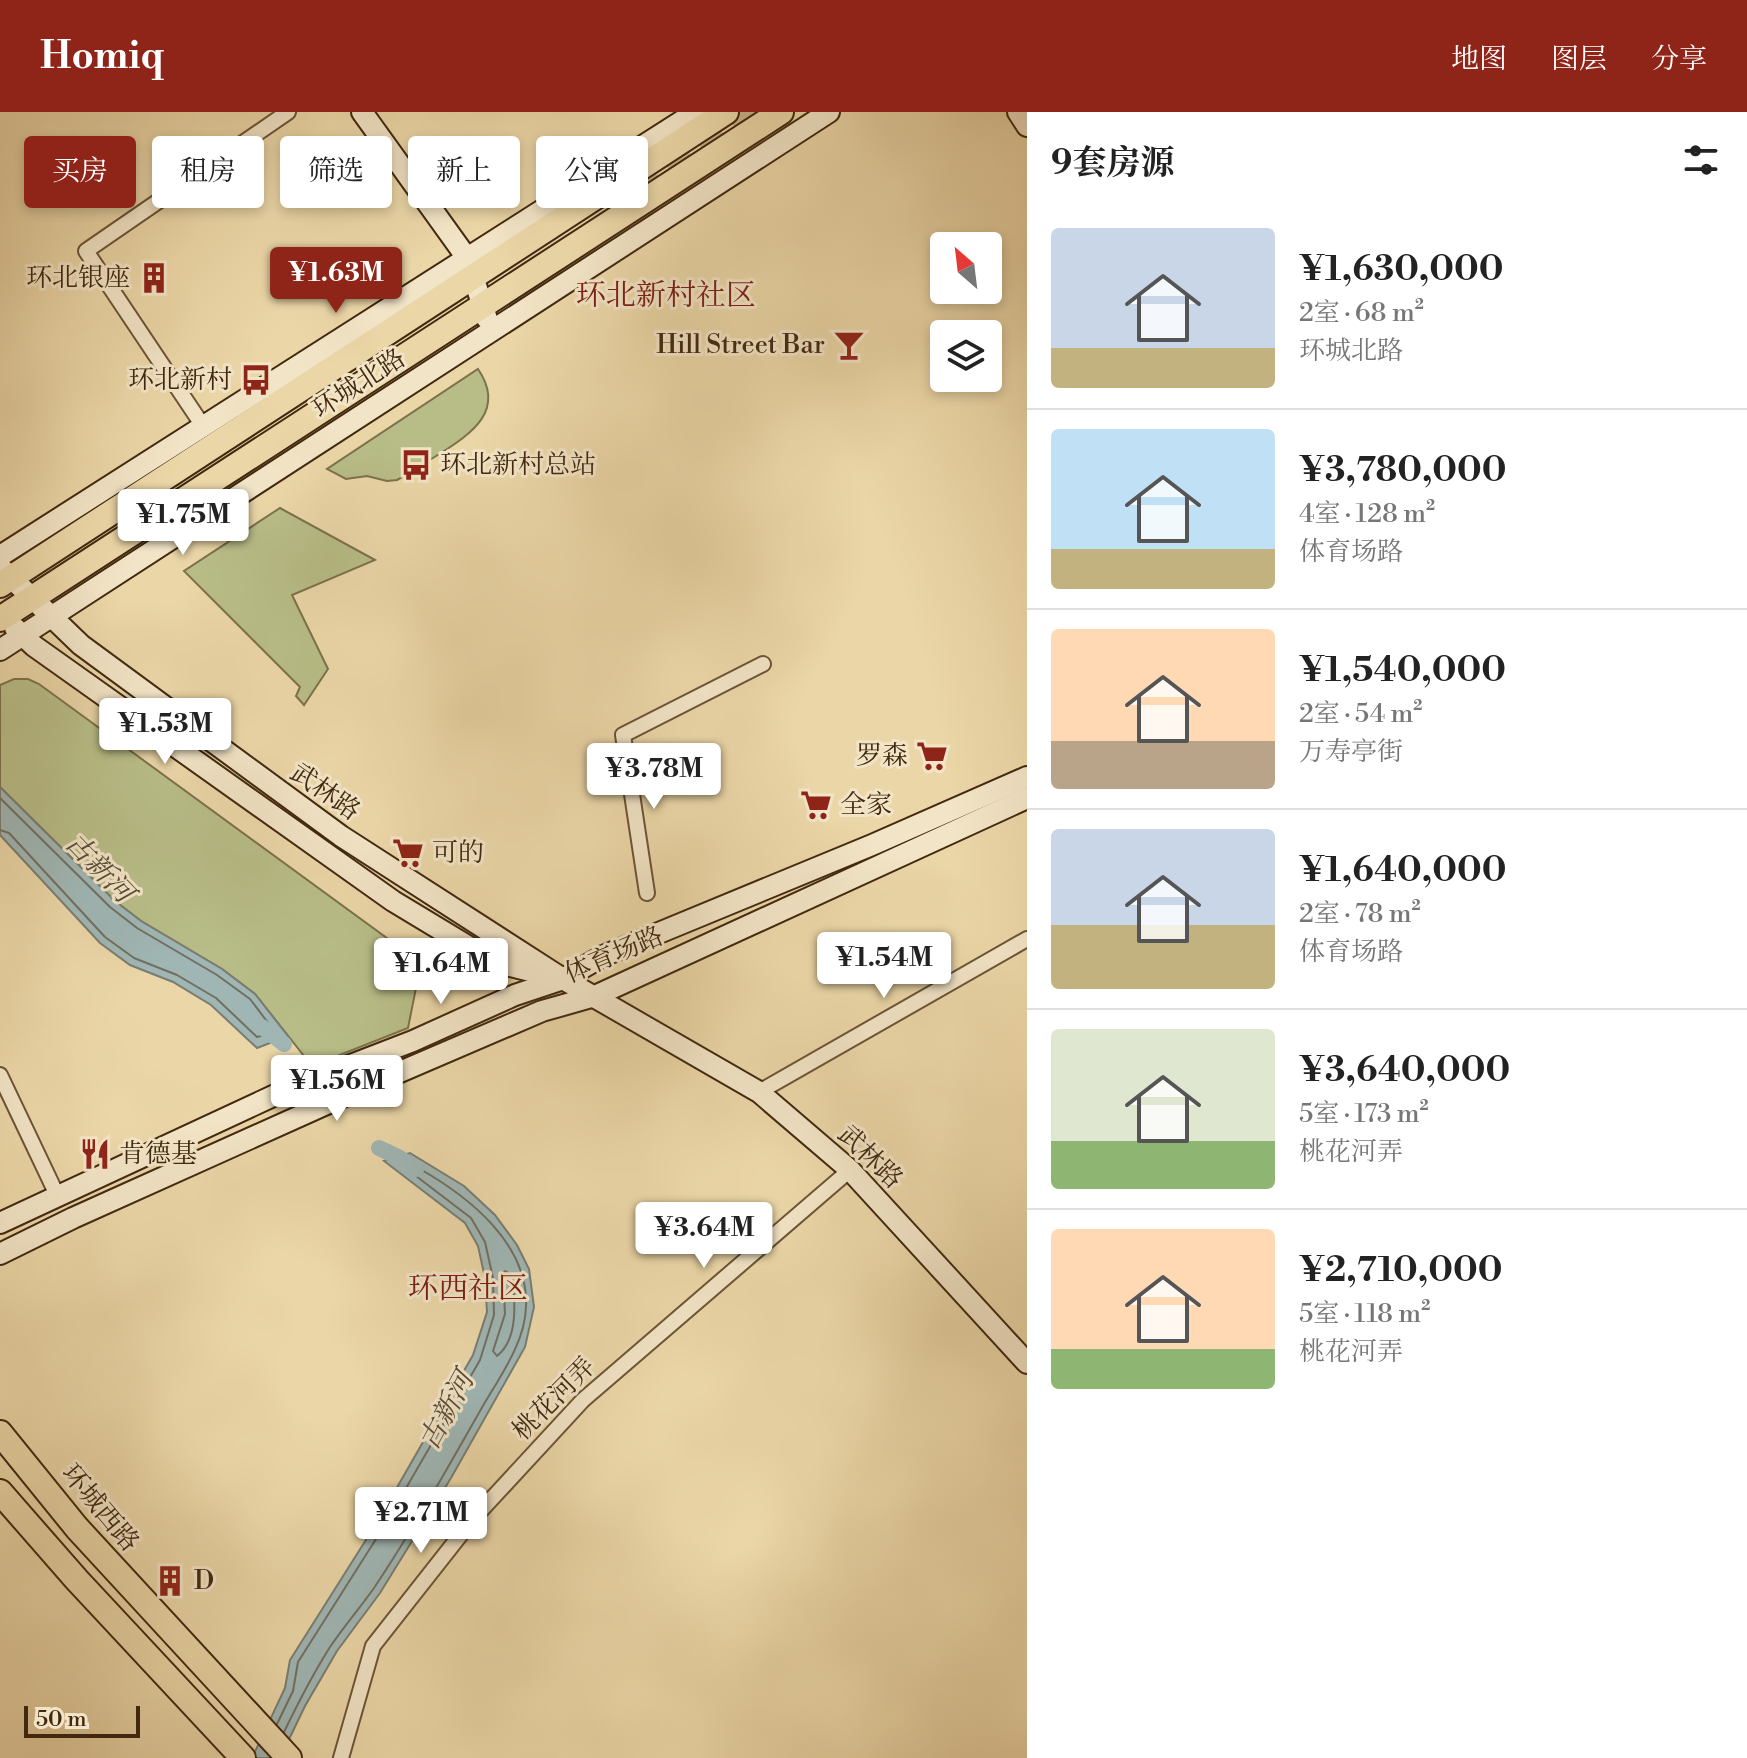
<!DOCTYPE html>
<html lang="zh">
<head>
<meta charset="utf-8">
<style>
	:root { --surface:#fff; --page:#f6f6f6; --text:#222; --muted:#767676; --line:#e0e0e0; --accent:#8f2418 }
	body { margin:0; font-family:"Libre Bodoni","Noto Serif SC",serif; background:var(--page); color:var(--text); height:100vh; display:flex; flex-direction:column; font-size:30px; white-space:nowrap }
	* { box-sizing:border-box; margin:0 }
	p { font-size:26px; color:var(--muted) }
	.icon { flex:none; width:44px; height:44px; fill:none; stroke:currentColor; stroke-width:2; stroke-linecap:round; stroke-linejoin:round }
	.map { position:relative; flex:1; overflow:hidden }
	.panel { display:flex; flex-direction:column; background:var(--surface); width:720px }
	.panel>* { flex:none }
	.hud { position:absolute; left:24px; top:24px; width:760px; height:72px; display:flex; gap:16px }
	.needle { width:52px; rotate:332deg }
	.tools { position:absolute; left:930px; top:120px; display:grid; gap:16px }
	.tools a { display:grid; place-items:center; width:72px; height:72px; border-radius:8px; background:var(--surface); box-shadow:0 4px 12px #0003; font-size:40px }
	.scale { position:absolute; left:24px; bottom:20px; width:116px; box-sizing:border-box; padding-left:8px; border:4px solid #41280f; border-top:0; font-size:22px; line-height:28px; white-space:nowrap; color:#41280f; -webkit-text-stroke:6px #f2e4c6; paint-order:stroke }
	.price { position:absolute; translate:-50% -68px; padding:0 18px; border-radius:8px; background:#fff; color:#222; font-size:26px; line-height:52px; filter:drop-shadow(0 2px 4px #0008) }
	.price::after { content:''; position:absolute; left:50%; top:48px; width:24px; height:18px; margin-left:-12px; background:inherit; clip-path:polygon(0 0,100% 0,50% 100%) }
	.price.active { background:var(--accent); color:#fff }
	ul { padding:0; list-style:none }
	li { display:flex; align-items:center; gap:24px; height:200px; padding:0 24px }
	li+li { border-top:2px solid var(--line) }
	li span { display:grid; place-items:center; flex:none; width:224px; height:160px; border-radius:8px; color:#555 }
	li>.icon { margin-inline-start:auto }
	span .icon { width:96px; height:96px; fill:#fffc; stroke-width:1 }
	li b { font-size:34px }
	h2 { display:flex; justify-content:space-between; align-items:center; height:96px; padding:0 24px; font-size:34px }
	.pill { padding:0 28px; border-radius:8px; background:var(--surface); box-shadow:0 4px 12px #0003; font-size:28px; line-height:72px }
	.pill.active { background:var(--accent); color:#fff }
	header { display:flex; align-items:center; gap:48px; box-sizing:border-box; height:112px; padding:0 40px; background:var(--accent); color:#fff }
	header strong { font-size:38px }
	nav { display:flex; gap:44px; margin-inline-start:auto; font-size:28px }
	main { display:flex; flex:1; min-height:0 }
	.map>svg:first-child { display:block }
</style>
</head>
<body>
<header>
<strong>Homiq</strong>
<nav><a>地图</a><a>图层</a><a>分享</a></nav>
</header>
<main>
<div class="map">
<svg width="1027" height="1646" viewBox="0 0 1027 1646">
	<rect width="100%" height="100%" fill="#ebd6a7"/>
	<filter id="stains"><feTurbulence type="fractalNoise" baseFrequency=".0025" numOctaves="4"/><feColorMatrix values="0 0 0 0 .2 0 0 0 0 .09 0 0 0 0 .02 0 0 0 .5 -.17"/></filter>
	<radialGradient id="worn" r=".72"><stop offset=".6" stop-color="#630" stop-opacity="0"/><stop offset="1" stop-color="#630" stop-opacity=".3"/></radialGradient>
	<g fill="#b8bd87" stroke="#7c724b" stroke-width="2">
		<path d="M478 257C506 298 472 321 441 341 426 350 412 360 397 368L387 369 367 364 346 367 327 357Z"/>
		<path d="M280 396 375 448 292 483 328 557 304 593 296 584 300 575 184 459Z"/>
		<path d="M14 567H28L39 572 421 851 408 916 312 954 255 882 222 857 141 809 115 789 0 675V573Z"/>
	</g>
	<g fill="#9fb6b4" stroke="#797d72" stroke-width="2">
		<path d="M0 675 115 789 141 809 222 857 255 882 288 924 257 936 211 893 173 870 130 853 100 831 0 723Z"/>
		<path d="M410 1041 464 1074 495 1103 517 1133 529 1157 534 1195 525 1235 451 1366 380 1481 337 1539 305 1594 280 1646H252L285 1576 290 1548 376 1412 473 1243 487 1200 485 1166 478 1134 465 1111 384 1049Z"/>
	</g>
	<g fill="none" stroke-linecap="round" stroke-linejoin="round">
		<g stroke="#706f62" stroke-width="2">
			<path d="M0 686 110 795 137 816 217 863 250 887 272 916V921L257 925 216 886 177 863 134 846 105 825 9 721 0 718"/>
			<path d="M505 1159 512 1163C515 1188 519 1227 497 1244L493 1239 505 1202 503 1162Z"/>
			<path d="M277 1612 293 1579 298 1550 383 1416 480 1248 494 1203 493 1166 485 1130 471 1106 416 1064V1059L420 1057C469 1085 529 1132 526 1195 525 1232 498 1267 480 1299 446 1359 412 1419 374 1476 360 1496 344 1514 330 1535 313 1562 298 1591 284 1620"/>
		</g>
		<g stroke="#9fb6b4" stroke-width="16">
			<path d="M262 915 284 932"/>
			<path d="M379 1036 398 1045 416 1057"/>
		</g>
		<path stroke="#c9b389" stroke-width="26" stroke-dasharray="26 13" stroke-linecap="butt" d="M637 80 756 0"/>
		<defs>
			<g id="street">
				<path d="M203 314 86 139 288 0"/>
				<path d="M647 781 623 623 763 552"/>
				<path d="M0 963 57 1083"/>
				<path d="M759 980 1027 827"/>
				<path d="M341 1646 373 1534 473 1407 583 1288 850 1058"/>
			</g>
			<g id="secondary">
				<path d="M362 0 467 146 487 207"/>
				<path d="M1018 0 1027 14"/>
				<path d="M0 444 696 0"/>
				<path d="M0 455 81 533 341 724 563 867 759 980 850 1058 1027 1251"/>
				<path d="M15 516 34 534 393 789 494 850 547 863"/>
				<path d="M0 538 829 0"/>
				<path d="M0 1111 286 978 413 929 515 883 563 867 603 844 872 733 1027 665"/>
				<path d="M0 1142 73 1106 351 981 542 899 595 884 1027 686"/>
			</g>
			<g id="primary">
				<path d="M0 473 726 0"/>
				<path d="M0 507 781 0"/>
				<path d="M0 1321 77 1416 289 1646"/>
				<path d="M0 1380 77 1468 243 1646"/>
			</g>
		</defs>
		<use href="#street" stroke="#6c5435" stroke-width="18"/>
		<use href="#secondary" stroke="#41280f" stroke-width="24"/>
		<use href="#primary" stroke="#41280f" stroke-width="28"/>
		<use href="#street" stroke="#f2e4c6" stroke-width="14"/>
		<use href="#secondary" stroke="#f2e4c6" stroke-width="20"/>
		<use href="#primary" stroke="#ebd6a7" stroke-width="24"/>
	</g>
	<defs>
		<symbol id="building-bare" viewBox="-9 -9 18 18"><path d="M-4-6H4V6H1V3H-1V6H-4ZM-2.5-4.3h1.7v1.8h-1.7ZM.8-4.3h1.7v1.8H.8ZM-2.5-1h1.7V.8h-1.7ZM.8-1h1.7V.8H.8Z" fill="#8f2418" stroke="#f2e4c6" stroke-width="2.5" paint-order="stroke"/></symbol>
		<symbol id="bar-bare" viewBox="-9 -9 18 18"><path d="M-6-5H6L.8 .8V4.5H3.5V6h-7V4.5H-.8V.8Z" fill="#8f2418" stroke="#f2e4c6" stroke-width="2.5" paint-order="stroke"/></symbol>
		<symbol id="bus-bare" viewBox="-9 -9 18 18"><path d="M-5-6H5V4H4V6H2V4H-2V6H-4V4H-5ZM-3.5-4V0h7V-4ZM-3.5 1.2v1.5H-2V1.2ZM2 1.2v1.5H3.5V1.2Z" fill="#8f2418" stroke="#f2e4c6" stroke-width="2.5" paint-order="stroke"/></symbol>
		<symbol id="supermarket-bare" viewBox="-9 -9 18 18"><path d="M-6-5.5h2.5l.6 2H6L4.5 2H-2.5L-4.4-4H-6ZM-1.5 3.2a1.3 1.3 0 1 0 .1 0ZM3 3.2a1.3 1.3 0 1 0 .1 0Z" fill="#8f2418" stroke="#f2e4c6" stroke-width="2.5" paint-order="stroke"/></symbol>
		<symbol id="restaurant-bare" viewBox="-9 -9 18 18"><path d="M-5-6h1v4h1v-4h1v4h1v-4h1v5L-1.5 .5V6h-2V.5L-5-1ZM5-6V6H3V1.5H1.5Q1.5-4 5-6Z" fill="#8f2418" stroke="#f2e4c6" stroke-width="2.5" paint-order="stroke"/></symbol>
	</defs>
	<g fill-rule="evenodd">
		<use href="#building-bare" x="132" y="144" width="44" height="44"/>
		<use href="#bar-bare" x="827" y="211" width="44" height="44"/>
		<use href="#bus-bare" x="234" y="246" width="44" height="44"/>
		<use href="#bus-bare" x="394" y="331" width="44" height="44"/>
		<use href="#supermarket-bare" x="910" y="622" width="44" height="44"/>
		<use href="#supermarket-bare" x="794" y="671" width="44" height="44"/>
		<use href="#supermarket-bare" x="386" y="719" width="44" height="44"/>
		<use href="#restaurant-bare" x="73" y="1020" width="44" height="44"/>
		<use href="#building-bare" x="148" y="1447" width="44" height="44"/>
	</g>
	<g text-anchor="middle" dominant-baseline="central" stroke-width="6" stroke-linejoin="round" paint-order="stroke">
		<g font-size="26" fill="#41280f" stroke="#f2e4c6" text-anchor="start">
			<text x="130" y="166" text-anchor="end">环北银座</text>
			<text x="825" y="233" text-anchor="end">Hill Street Bar</text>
			<text x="232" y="268" text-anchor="end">环北新村</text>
			<text x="440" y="353">环北新村总站</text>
			<text x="908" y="644" text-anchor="end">罗森</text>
			<text x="840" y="693">全家</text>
			<text x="432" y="741">可的</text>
			<text x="119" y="1042">肯德基</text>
			<text x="194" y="1469">D</text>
		</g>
		<g font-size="26" fill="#41280f" stroke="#f2e4c6">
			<text transform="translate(359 272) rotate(-33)">环城北路</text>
			<text transform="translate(325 680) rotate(35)">武林路</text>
			<text transform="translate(614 843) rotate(-23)">体育场路</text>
			<text transform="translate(870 1045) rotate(44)">武林路</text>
			<text transform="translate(554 1287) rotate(-45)">桃花河弄</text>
			<text transform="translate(100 1396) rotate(50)">环城西路</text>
		</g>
		<g font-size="28" font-style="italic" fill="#584c38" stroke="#f2e4c6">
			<text transform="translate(99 756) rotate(46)">古新河</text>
			<text transform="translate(447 1299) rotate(-62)">古新河</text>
		</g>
		<g font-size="30" fill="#7a1f14" stroke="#f2e4c6">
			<text x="666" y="184">环北新村社区</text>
			<text x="468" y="1177">环西社区</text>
		</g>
	</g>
	<rect width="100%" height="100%" filter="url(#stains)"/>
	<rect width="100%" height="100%" fill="url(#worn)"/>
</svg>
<div class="tools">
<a><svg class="needle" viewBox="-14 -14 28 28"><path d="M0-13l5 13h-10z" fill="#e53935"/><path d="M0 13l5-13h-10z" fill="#767676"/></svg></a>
<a><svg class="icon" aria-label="layers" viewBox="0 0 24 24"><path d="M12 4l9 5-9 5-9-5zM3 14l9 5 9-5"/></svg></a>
</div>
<div class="scale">50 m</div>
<b class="price active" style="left:336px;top:203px">¥1.63M</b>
<b class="price" style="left:183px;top:445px">¥1.75M</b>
<b class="price" style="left:165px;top:654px">¥1.53M</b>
<b class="price" style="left:654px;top:699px">¥3.78M</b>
<b class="price" style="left:884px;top:888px">¥1.54M</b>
<b class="price" style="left:441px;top:894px">¥1.64M</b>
<b class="price" style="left:337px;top:1011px">¥1.56M</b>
<b class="price" style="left:704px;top:1158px">¥3.64M</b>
<b class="price" style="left:421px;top:1443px">¥2.71M</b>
<div class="hud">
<a class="pill active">买房</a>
<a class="pill">租房</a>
<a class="pill">筛选</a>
<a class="pill">新上</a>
<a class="pill">公寓</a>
</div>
</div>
<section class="panel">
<h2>9套房源<svg class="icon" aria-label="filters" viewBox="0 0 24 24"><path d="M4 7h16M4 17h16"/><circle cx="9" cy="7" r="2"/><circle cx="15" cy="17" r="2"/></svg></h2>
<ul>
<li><span style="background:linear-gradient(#c9d6e8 75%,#c2b280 0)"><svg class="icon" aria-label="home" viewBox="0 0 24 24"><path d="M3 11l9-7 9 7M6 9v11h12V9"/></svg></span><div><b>¥1,630,000</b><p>2室 · 68 m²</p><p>环城北路</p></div></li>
<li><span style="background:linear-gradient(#bfe0f5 75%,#c2b280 0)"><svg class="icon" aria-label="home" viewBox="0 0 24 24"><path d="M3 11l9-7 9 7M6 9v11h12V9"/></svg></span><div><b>¥3,780,000</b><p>4室 · 128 m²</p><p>体育场路</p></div></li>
<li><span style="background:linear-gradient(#ffd9b3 70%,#b9a48a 0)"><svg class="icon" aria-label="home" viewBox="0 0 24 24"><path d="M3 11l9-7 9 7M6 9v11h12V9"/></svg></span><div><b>¥1,540,000</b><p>2室 · 54 m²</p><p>万寿亭街</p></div></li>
<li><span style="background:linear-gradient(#c9d6e8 60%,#c2b280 0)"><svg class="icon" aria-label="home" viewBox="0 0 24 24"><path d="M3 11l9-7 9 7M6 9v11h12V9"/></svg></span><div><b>¥1,640,000</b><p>2室 · 78 m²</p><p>体育场路</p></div></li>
<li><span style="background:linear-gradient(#dfe7d0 70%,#8fb573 0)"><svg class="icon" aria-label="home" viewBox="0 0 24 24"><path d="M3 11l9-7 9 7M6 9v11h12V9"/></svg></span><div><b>¥3,640,000</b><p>5室 · 173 m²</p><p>桃花河弄</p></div></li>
<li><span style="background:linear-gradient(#ffd9b3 75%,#8fb573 0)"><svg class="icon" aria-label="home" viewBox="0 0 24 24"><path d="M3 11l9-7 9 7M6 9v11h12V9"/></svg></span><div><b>¥2,710,000</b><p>5室 · 118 m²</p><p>桃花河弄</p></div></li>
</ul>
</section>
</main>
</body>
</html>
